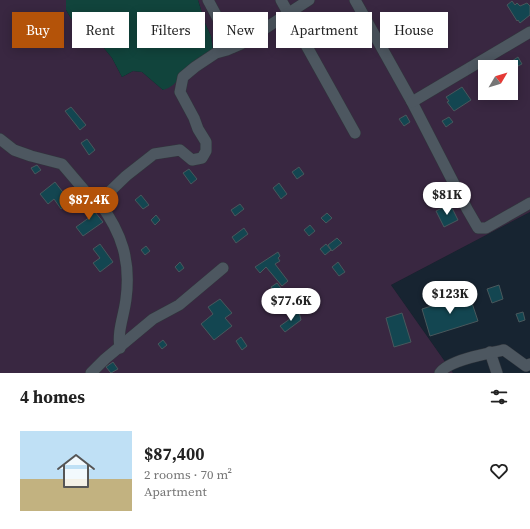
<!DOCTYPE html>
<html lang="en">
<head>
<meta charset="utf-8">
<style>
	:root { --surface:#fff; --page:#f6f6f6; --text:#222; --muted:#767676; --accent:#b45309 }
	body { margin:0; font-family:"Source Serif 4",serif; background:var(--page); color:var(--text); height:100vh; display:flex; flex-direction:column; font-size:15px; white-space:nowrap }
	* { box-sizing:border-box; margin:0 }
	p { font-size:13px; color:var(--muted) }
	.icon { flex:none; width:22px; height:22px; fill:none; stroke:currentColor; stroke-width:2; stroke-linecap:round; stroke-linejoin:round }
	.map { position:relative; height:373px; overflow:hidden }
	.panel { display:flex; flex-direction:column; background:var(--surface); flex:1 }
	.panel>* { flex:none }
	.hud { position:absolute; left:12px; top:12px; width:506px; height:36px; display:flex; gap:8px }
	.needle { width:26px; rotate:52deg }
	.controls { position:absolute; left:478px; top:60px; display:grid; gap:8px }
	.controls a { display:grid; place-items:center; width:40px; height:40px; border-radius:0px; background:var(--surface); box-shadow:0 2px 10px #0003; font-size:20px }
	.price { position:absolute; translate:-50% -34px; padding:0 9px; border-radius:14px; background:#fff; color:#222; font-size:13px; line-height:26px; filter:drop-shadow(0 1px 2px #0008) }
	.price::after { content:''; position:absolute; left:50%; top:24px; width:12px; height:9px; margin-left:-6px; background:inherit; clip-path:polygon(0 0,100% 0,50% 100%) }
	.price.selected { background:var(--accent); color:#fff }
	ul { padding:0; list-style:none }
	li { display:flex; align-items:center; gap:12px; height:100px; padding:0 20px }
	li span { display:grid; place-items:center; flex:none; width:112px; height:80px; border-radius:0px; color:#555 }
	li>.icon { margin-inline-start:auto }
	span .icon { width:48px; height:48px; fill:#fffc; stroke-width:1 }
	li b { font-size:17px }
	h2 { display:flex; justify-content:space-between; align-items:center; height:48px; padding:0 20px; font-size:17px }
	.pill { padding:0 14px; border-radius:0px; background:var(--surface); box-shadow:0 2px 10px #0003; font-size:14px; line-height:36px }
	.pill.selected { background:var(--accent); color:#fff }
	.map>svg:first-child { display:block }
</style>
</head>
<body>
<div class="map">
<svg width="530" height="373" viewBox="0 0 530 373">
	<rect width="100%" height="100%" fill="#141c24"/>
	<path fill="#172431" d="M530 212V373H453L391 285Z"/>
	<path fill="#392741" fill-rule="evenodd" d="M0 0H66V10L75 25 95 37 112 58 122 77 133 71 142 72 163 90 196 59 213 50 211 36 205 23 198 0H530V212L391 285 453 373H0ZM485 67H511V93H485Z"/>
	<path fill="#11443c" d="M66 0H198L205 23 211 36 213 51C207 53 201 56 196 60 183 69 179 86 163 90L142 72 133 71 122 77 112 58 95 37 75 25 66 10Z"/>
	<g fill="#134651" stroke="#49585c">
		<path d="M512 1 515 5 517 3 520 6 527 3 530 6V15L520 23 518 20 517 21 507 5Z"/>
		<path d="M114 31 119 38 113 42 109 35Z"/>
		<path d="M518 57 522 64 516 67 512 61Z"/>
		<path d="M462 87 471 100 454 111 447 102 449 101 446 97Z"/>
		<path d="M71 107 86 125 80 130 65 111Z"/>
		<path d="M406 115 410 122 404 126 399 119Z"/>
		<path d="M449 117 453 122 446 127 442 121Z"/>
		<path d="M87 139 95 150 89 155 81 143Z"/>
		<path d="M37 165 41 170 35 174 31 168Z"/>
		<path d="M299 167 304 174 297 179 292 172Z"/>
		<path d="M189 169 197 179 191 184 183 173Z"/>
		<path d="M55 182 69 200 66 203 67 204 61 209 54 199 48 204 40 194Z"/>
		<path d="M279 183 287 194 281 199 273 188Z"/>
		<path d="M141 195 149 205 143 209 135 200Z"/>
		<path d="M87 202 103 222 83 236 76 227 90 217 82 207Z"/>
		<path d="M240 204 244 209 235 216 231 210Z"/>
		<path d="M450 204 458 220 444 227 436 211Z"/>
		<path d="M327 213 332 218 326 223 321 218Z"/>
		<path d="M156 215 160 220 155 225 151 220Z"/>
		<path d="M310 225 315 231 309 236 304 230Z"/>
		<path d="M244 228 248 234 236 243 232 237Z"/>
		<path d="M337 238 342 243 332 251 328 245Z"/>
		<path d="M100 244 113 262 100 272 93 263 100 258 93 249Z"/>
		<path d="M326 244 331 250 325 255 320 249Z"/>
		<path d="M146 246 150 251 145 255 141 250Z"/>
		<path d="M278 252 280 256 278 258 280 261 275 264 288 281 282 286 266 267 260 273 255 267Z"/>
		<path d="M180 262 184 268 179 272 175 267Z"/>
		<path d="M338 262 345 272 339 276 332 267Z"/>
		<path d="M277 283 281 288 276 293 271 287Z"/>
		<path d="M499 285 503 299 492 303 487 289Z"/>
		<path d="M469 294 478 321 430 336 422 309Z"/>
		<path d="M220 299 232 313 225 318 232 326 214 340 201 324 213 314 208 307Z"/>
		<path d="M299 312 301 320 285 332 280 326 294 316 293 314Z"/>
		<path d="M523 312 525 320 519 322 516 314Z"/>
		<path d="M402 313 411 342 394 347 386 318Z"/>
		<path d="M241 337 247 346 242 350 236 341Z"/>
		<path d="M163 340 167 345 162 349 158 344Z"/>
		<path d="M113 362 118 369 111 373 106 367Z"/>
	</g>
	<g fill="none" stroke-linecap="round" stroke-linejoin="round">
		<defs>
			<g id="minor">
				<path d="M208 0 233 47"/>
				<path d="M281 0 355 133"/>
				<path d="M355 0 412 102 467 209 478 228H486L530 203"/>
				<path d="M412 102 530 32"/>
				<path d="M0 139 14 150 31 156 62 164 85 191 99 202 126 176 154 154 180 150 192 160 202 158 206 151V142L198 129 194 118 180 92 183 77 195 67 216 53 227 50 241 44 309 0"/>
				<path d="M99 202C122 233 131 261 126 299 124 316 117 331 120 348"/>
				<path d="M490 352 497 373"/>
				<path d="M91 373 105 359 153 319 179 305 223 268"/>
				<path d="M440 373C448 360 489 353 504 350L526 366 530 364"/>
			</g>
		</defs>
		<use href="#minor" stroke="#31363c" stroke-width="12"/>
		<use href="#minor" stroke="#4d5760" stroke-width="11"/>
	</g>
</svg>
<div class="controls">
<a><svg class="needle" viewBox="-14 -14 28 28"><path d="M0-13l5 13h-10z" fill="#e53935"/><path d="M0 13l5-13h-10z" fill="#767676"/></svg></a>
</div>
<b class="price" style="left:447px;top:216px">$81K</b>
<b class="price selected" style="left:89px;top:221px">$87.4K</b>
<b class="price" style="left:450px;top:315px">$123K</b>
<b class="price" style="left:291px;top:322px">$77.6K</b>
<div class="hud">
<a class="pill selected">Buy</a>
<a class="pill">Rent</a>
<a class="pill">Filters</a>
<a class="pill">New</a>
<a class="pill">Apartment</a>
<a class="pill">House</a>
</div>
</div>
<section class="panel">
<h2>4 homes<svg class="icon" aria-label="filters" viewBox="0 0 24 24"><path d="M4 7h16M4 17h16"/><circle cx="9" cy="7" r="2"/><circle cx="15" cy="17" r="2"/></svg></h2>
<ul>
<li><span style="background:linear-gradient(#bfe0f5 60%,#c2b280 0)"><svg class="icon" aria-label="home" viewBox="0 0 24 24"><path d="M3 11l9-7 9 7M6 9v11h12V9"/></svg></span><div><b>$87,400</b><p>2 rooms · 70 m²</p><p>Apartment</p></div><svg class="icon" aria-label="heart" viewBox="0 0 24 24"><path d="M12 20l-8-8c-3-5 5-10 8-4 3-6 11-1 8 4z"/></svg></li>
</ul>
</section>
</body>
</html>
